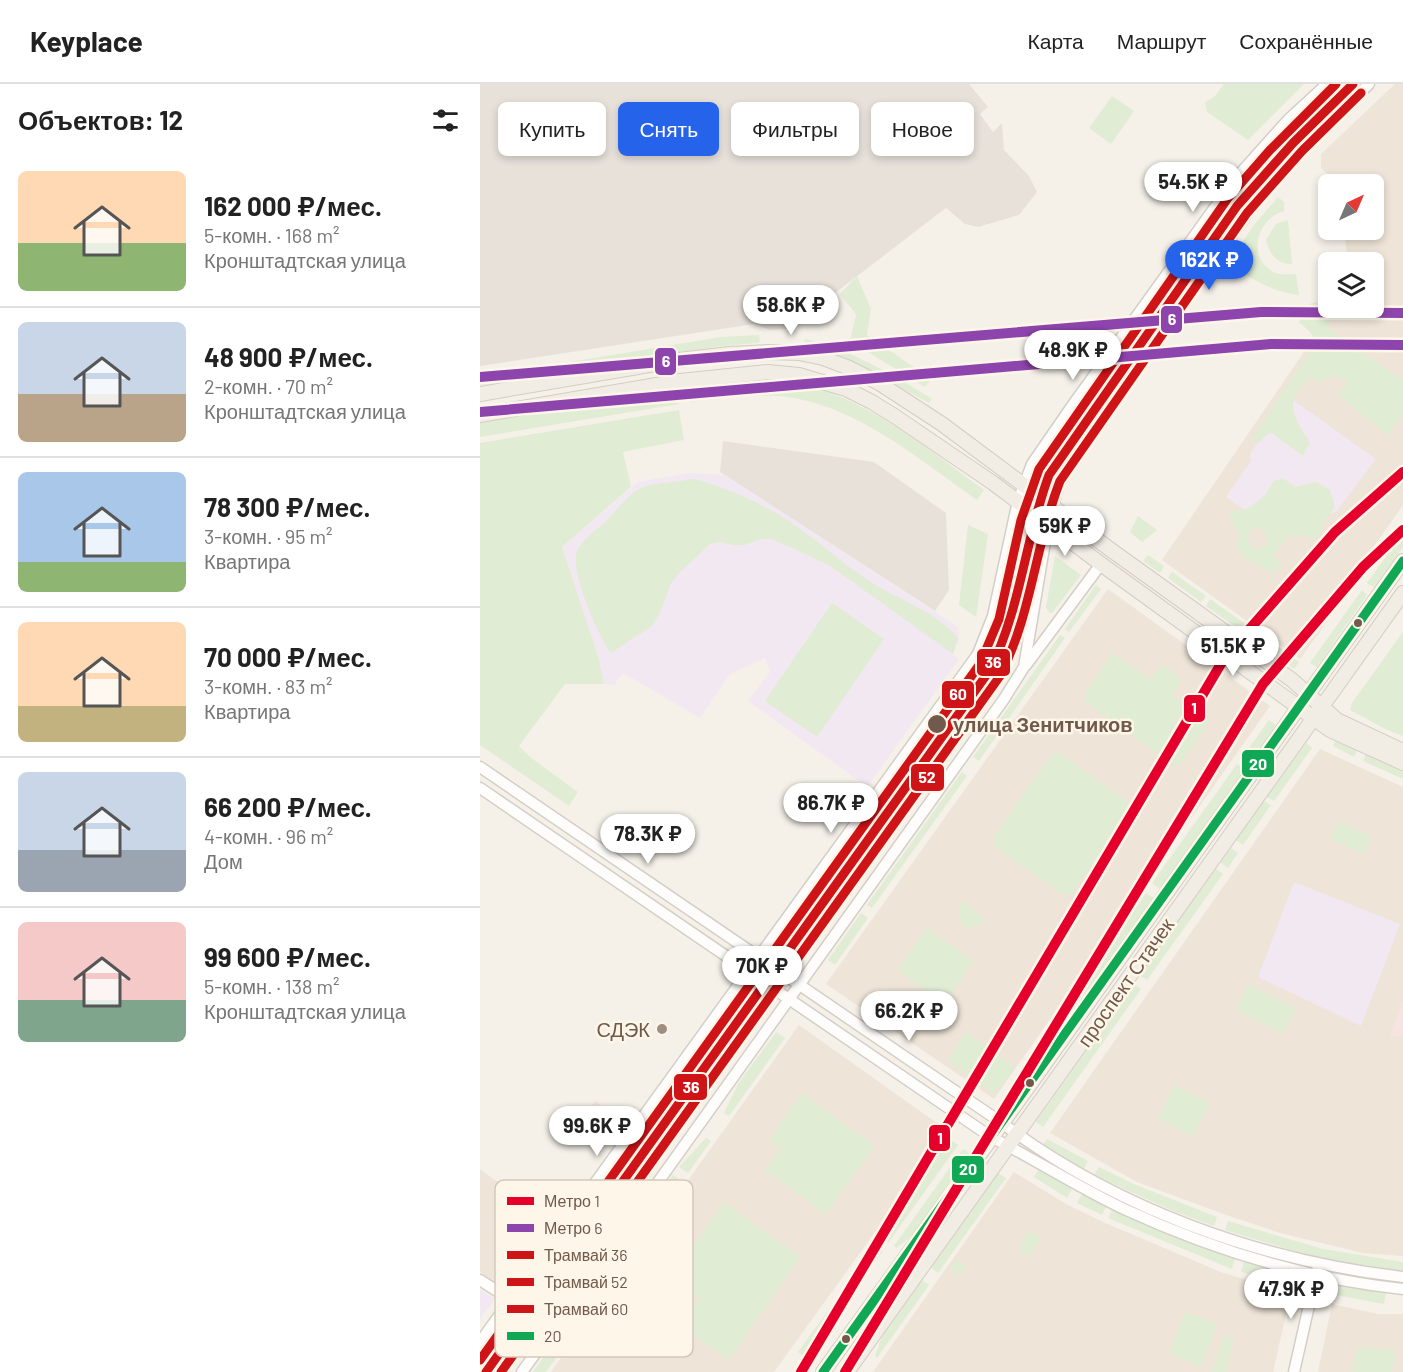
<!DOCTYPE html>
<html lang="ru">
<head>
<meta charset="utf-8">
<style>
	:root { --surface:#fff; --page:#f6f6f6; --text:#222; --muted:#767676; --line:#e0e0e0; --accent:#2563eb }
	body { margin:0; font-family:Barlow,sans-serif; background:var(--page); color:var(--text); height:100vh; display:flex; flex-direction:column; font-size:22px; white-space:nowrap }
	* { box-sizing:border-box; margin:0 }
	p { font-size:20px; color:var(--muted) }
	.icon { flex:none; width:33px; height:33px; fill:none; stroke:currentColor; stroke-width:2; stroke-linecap:round; stroke-linejoin:round }
	.map { position:relative; flex:1; overflow:hidden }
	.drawer { display:flex; flex-direction:column; background:var(--surface); width:480px }
	.drawer>* { flex:none }
	.hud { position:absolute; left:18px; top:18px; width:570px; height:54px; display:flex; gap:12px }
	.needle { width:39px; rotate:44deg }
	.controls { position:absolute; left:838px; top:90px; display:grid; gap:12px }
	.controls a { display:grid; place-items:center; width:66px; height:66px; border-radius:9px; background:var(--surface); box-shadow:0 3px 9px #0003; font-size:30px }
	.price { position:absolute; translate:-50% -51px; padding:0 14px; border-radius:21px; background:#fff; color:#222; font-size:20px; line-height:39px; filter:drop-shadow(0 2px 3px #0008) }
	.price::after { content:''; position:absolute; left:50%; top:36px; width:18px; height:14px; margin-left:-9px; background:inherit; clip-path:polygon(0 0,100% 0,50% 100%) }
	.price.current { background:var(--accent); color:#fff }
	ul { padding:0; list-style:none }
	li { display:flex; align-items:center; gap:18px; height:150px; padding:0 18px }
	li+li { border-top:2px solid var(--line) }
	li span { display:grid; place-items:center; flex:none; width:168px; height:120px; border-radius:9px; color:#555 }
	li>.icon { margin-inline-start:auto }
	span .icon { width:72px; height:72px; fill:#fffc; stroke-width:1 }
	li b { font-size:26px }
	h2 { display:flex; justify-content:space-between; align-items:center; height:72px; padding:0 18px; font-size:26px }
	.chip { padding:0 21px; border-radius:9px; background:var(--surface); box-shadow:0 3px 9px #0003; font-size:21px; line-height:54px }
	.chip.current { background:var(--accent); color:#fff }
	header { display:flex; align-items:center; gap:36px; box-sizing:border-box; height:84px; padding:0 30px; background:var(--surface); border-bottom:2px solid var(--line) }
	header strong { font-size:28px }
	nav { display:flex; gap:33px; margin-inline-start:auto; font-size:21px }
	main { display:flex; flex:1; min-height:0 }
	.map>svg:first-child { display:block }
</style>
</head>
<body>
<header>
<strong>Keyplace</strong>
<nav><a>Карта</a><a>Маршрут</a><a>Сохранённые</a></nav>
</header>
<main>
<section class="drawer">
<h2>Объектов: 12<svg class="icon" aria-label="filters" viewBox="0 0 24 24"><path d="M4 7h16M4 17h16"/><circle cx="9" cy="7" r="2"/><circle cx="15" cy="17" r="2"/></svg></h2>
<ul>
<li><span style="background:linear-gradient(#ffd9b3 60%,#8fb573 0)"><svg class="icon" aria-label="home" viewBox="0 0 24 24"><path d="M3 11l9-7 9 7M6 9v11h12V9"/></svg></span><div><b>162 000 ₽/мес.</b><p>5-комн. · 168 m²</p><p>Кронштадтская улица</p></div></li>
<li><span style="background:linear-gradient(#c9d6e8 60%,#b9a48a 0)"><svg class="icon" aria-label="home" viewBox="0 0 24 24"><path d="M3 11l9-7 9 7M6 9v11h12V9"/></svg></span><div><b>48 900 ₽/мес.</b><p>2-комн. · 70 m²</p><p>Кронштадтская улица</p></div></li>
<li><span style="background:linear-gradient(#a9c7e8 75%,#8fb573 0)"><svg class="icon" aria-label="home" viewBox="0 0 24 24"><path d="M3 11l9-7 9 7M6 9v11h12V9"/></svg></span><div><b>78 300 ₽/мес.</b><p>3-комн. · 95 m²</p><p>Квартира</p></div></li>
<li><span style="background:linear-gradient(#ffd9b3 70%,#c2b280 0)"><svg class="icon" aria-label="home" viewBox="0 0 24 24"><path d="M3 11l9-7 9 7M6 9v11h12V9"/></svg></span><div><b>70 000 ₽/мес.</b><p>3-комн. · 83 m²</p><p>Квартира</p></div></li>
<li><span style="background:linear-gradient(#c9d6e8 65%,#9aa5b1 0)"><svg class="icon" aria-label="home" viewBox="0 0 24 24"><path d="M3 11l9-7 9 7M6 9v11h12V9"/></svg></span><div><b>66 200 ₽/мес.</b><p>4-комн. · 96 m²</p><p>Дом</p></div></li>
<li><span style="background:linear-gradient(#f6c9c9 65%,#7fa58c 0)"><svg class="icon" aria-label="home" viewBox="0 0 24 24"><path d="M3 11l9-7 9 7M6 9v11h12V9"/></svg></span><div><b>99 600 ₽/мес.</b><p>5-комн. · 138 m²</p><p>Кронштадтская улица</p></div></li>
</ul>
</section>
<div class="map">
<svg width="923" height="1288" viewBox="0 0 923 1288">
	<rect width="100%" height="100%" fill="#f5f1e9"/>
	<g fill="#eee4d7">
		<path d="M915 0H923V421L873 492 874 500 820 575 682 476 854 224H894V178H868L864 146H894V100H857L841 84V70Z"/>
		<path d="M628 505 790 622 514 1015 346 900Z"/>
		<path d="M840 665 923 703V1172L883 1169 800 1149 749 1132 657 1098 570 1049Z"/>
		<path d="M319 941 468 1047 294 1288H71Z"/>
		<path d="M0 1085 35 1111 32 1117 62 1142 61 1149 29 1193 15 1197 0 1188Z"/>
		<path d="M534 1088 586 1120 623 1138 743 1189 811 1208 793 1288H393Z"/>
		<path d="M852 1220 898 1230H923V1288H838Z"/>
	</g>
	<path fill="#f5e6dd" d="M115 1017 135 1031 132 1037 112 1022Z"/>
	<g fill="#e7e1da">
		<path d="M0 0H489L508 23 500 30 513 48 522 39 524 66 549 92 557 108 539 131 498 143 485 140 466 124 308 245 290 246 274 240 0 282Z"/>
		<path d="M243 357 394 378 466 429 469 506 455 527 240 388Z"/>
	</g>
	<g fill="#f2e8f1">
		<path d="M809 313 896 375 856 428 791 445 746 413 771 377 770 370Z"/>
		<path d="M208 389 245 391 478 543 479 555 473 570 479 575 387 703 268 617 290 588 285 574 250 590 220 634 143 589 134 601 124 600 119 575 82 463 158 398Z"/>
		<path d="M814 798 920 840 881 942 778 893Z"/>
		<path d="M0 1206 15 1215 0 1235Z"/>
	</g>
	<path fill="#f7e3e1" d="M923 916V952H910Z"/>
	<g fill="#e1ecd4" fill-rule="evenodd">
		<path d="M744 0H824L768 56 727 28 725 18 734 13Z"/>
		<path d="M632 12 654 27 631 60 609 44Z"/>
		<path d="M798 113 804 118V127C778 134 766 171 792 187 799 192 808 190 816 190L819 211C789 207 773 195 748 180L773 142Z"/>
		<path d="M808 136 812 180C797 181 789 169 786 156L796 140Z"/>
		<path d="M377 192 391 225 387 251 451 295 445 303 370 257 376 230 360 210Z"/>
		<path d="M849 215V224H861L849 235 848 244 916 292 923 293V329L909 350C901 348 867 318 858 311L868 298 854 291 840 298 830 293C825 299 818 306 815 313 808 327 823 348 830 359L823 372 790 348 777 360 771 355 835 260 831 249 819 238 829 220Z"/>
		<path d="M279 251 280 257 278 259 241 262 0 302V293L241 253Z"/>
		<path d="M325 255C371 266 412 290 452 315L449 319 370 276 324 261Z"/>
		<path d="M287 297C305 299 324 300 342 306 400 325 455 370 504 406L497 416C437 374 374 319 299 312 269 310 240 314 211 318V304L251 298Z"/>
		<path d="M195 306 199 320 0 353V339Z"/>
		<path d="M199 326 204 356 143 368 151 403 82 463 119 575 124 600H85L39 662 50 673 98 708 89 722 0 661V359Z"/>
		<path d="M803 394 815 403 836 398 850 406 855 423 840 444 842 446 832 457 826 452H809L793 471 801 479 793 489 762 473 756 462 759 450 748 432 757 426 767 425 784 412 794 397ZM780 444 786 449 788 455 784 463 777 465 770 461 767 454 772 446Z"/>
		<path d="M212 395C241 400 292 424 316 442 344 462 368 484 397 502 425 518 457 529 478 554L473 570 349 481 292 455H281L265 461H253L240 458 230 460 199 489 191 499 180 529 172 542 131 569C119 555 92 490 96 471 99 456 119 445 129 434 139 424 149 409 163 403 173 399 199 398 212 395Z"/>
		<path d="M658 432 677 446 662 458 652 450 650 448Z"/>
		<path d="M488 441 508 450 496 533 479 521Z"/>
		<path d="M923 449V463L894 503 887 499Z"/>
		<path d="M668 471 684 482 680 489 663 477Z"/>
		<path d="M575 472 601 491 572 529H569L566 523Z"/>
		<path d="M692 488 726 512 721 518 688 494Z"/>
		<path d="M616 501 621 505 589 548 585 545Z"/>
		<path d="M882 506 887 511 837 583 830 579Z"/>
		<path d="M730 515 781 551 777 558 726 522Z"/>
		<path d="M352 519 404 555 337 653 285 617Z"/>
		<path d="M923 548V652L907 646 870 626 872 619Z"/>
		<path d="M580 551 585 554 499 677 493 673Z"/>
		<path d="M791 558 819 578 814 585 786 565Z"/>
		<path d="M633 569 671 595 681 581 702 595 692 611 730 637 700 681H693L605 618V610Z"/>
		<path d="M789 636 796 641 772 676 764 671Z"/>
		<path d="M856 656 877 666 874 673 853 662Z"/>
		<path d="M826 659 832 664 794 717 787 713Z"/>
		<path d="M579 669 647 717 650 726 592 810H582L515 763 514 752 572 670Z"/>
		<path d="M886 670 923 686V695L883 677Z"/>
		<path d="M757 680 765 685 680 805 672 799Z"/>
		<path d="M482 688 487 692 392 824 387 821Z"/>
		<path d="M784 717 791 721 763 761 756 756Z"/>
		<path d="M858 737 892 752 884 770 850 755Z"/>
		<path d="M751 764 758 769 748 784 740 778Z"/>
		<path d="M736 785 743 790 667 896 659 891Z"/>
		<path d="M666 809 674 814 588 934 580 928Z"/>
		<path d="M484 817 507 838 486 845 480 836V819Z"/>
		<path d="M381 829 388 834 355 881 348 876Z"/>
		<path d="M447 844 494 877 464 919 417 886Z"/>
		<path d="M654 900 661 905 563 1043 556 1038Z"/>
		<path d="M768 900 816 924 803 950 755 926Z"/>
		<path d="M573 938 581 943 551 985 544 980Z"/>
		<path d="M484 947 535 983 515 1011 467 977 484 952Z"/>
		<path d="M296 948 305 954 249 1032 244 1029 258 1000Z"/>
		<path d="M695 1001 730 1019 713 1052 678 1034Z"/>
		<path d="M322 1009 395 1062 346 1130 285 1086 300 1064 289 1056Z"/>
		<path d="M226 1054 231 1057 208 1089 199 1083Z"/>
		<path d="M469 1055 478 1061 408 1159 400 1152Z"/>
		<path d="M567 1055 608 1077 604 1085 563 1061Z"/>
		<path d="M483 1065 491 1070 431 1152 417 1164 414 1162Z"/>
		<path d="M619 1083 656 1101 737 1133 734 1142 691 1126 614 1091Z"/>
		<path d="M559 1085 592 1105 587 1114 554 1093Z"/>
		<path d="M518 1089 526 1094 458 1189 451 1184Z"/>
		<path d="M193 1091 200 1096 136 1185 129 1181Z"/>
		<path d="M602 1110 626 1123 622 1131 597 1119Z"/>
		<path d="M244 1118 321 1173 248 1276 201 1243 219 1216 206 1205 215 1192 200 1180Z"/>
		<path d="M632 1126 682 1147 755 1174 752 1185 628 1134Z"/>
		<path d="M748 1137 843 1165 923 1178V1187L841 1175 745 1146Z"/>
		<path d="M549 1146 561 1154 549 1173 541 1168 539 1164Z"/>
		<path d="M394 1161 403 1167 378 1202 369 1196Z"/>
		<path d="M476 1175 486 1183 478 1194 471 1182Z"/>
		<path d="M764 1177 812 1190 818 1195 822 1204 761 1188Z"/>
		<path d="M442 1196 449 1201 397 1274 395 1272 402 1252Z"/>
		<path d="M850 1200 906 1209 904 1220 840 1208Z"/>
		<path d="M363 1206 371 1212 326 1274 318 1268Z"/>
		<path d="M109 1209 118 1216 66 1288H53Z"/>
		<path d="M705 1228 737 1240 721 1283 689 1270Z"/>
		<path d="M744 1251 754 1254 746 1288H732Z"/>
		<path d="M877 1264 916 1265 912 1288H872Z"/>
	</g>
	<g fill="none" stroke-linecap="round" stroke-linejoin="round">
		<defs>
			<g id="minor">
				<path d="M546 581 621 480"/>
				<path d="M0 683 522 1039C637 1125 781 1177 923 1193"/>
				<path d="M0 704 511 1053C556 1076 598 1103 644 1125 731 1165 828 1195 923 1205"/>
				<path d="M0 1196 31 1216"/>
				<path d="M0 1258 498 570 513 532 538 417 552 380 592 322 756 94 808 36 847 0"/>
				<path d="M42 1288 524 615 544 583 568 440 579 399 659 282 780 112 807 80 889 0"/>
				<path d="M814 1288 837 1186"/>
			</g>
			<g id="major">
				<path d="M0 310 199 276 249 270 288 268 319 269 343 274 367 283 399 299 462 340 631 466 812 596 857 636 923 667"/>
				<path d="M0 331 200 297 288 288 319 291 366 305 392 318 416 333 513 399 621 480 850 646 923 679"/>
				<path d="M343 1288 551 999 923 477"/>
				<path d="M367 1288 923 509"/>
			</g>
		</defs>
		<use href="#minor" stroke="#d4cec7" stroke-width="13"/>
		<use href="#major" stroke="#d4ccc5" stroke-width="16"/>
		<use href="#minor" stroke="#fefdfc" stroke-width="10"/>
		<use href="#major" stroke="#f1ede5" stroke-width="14"/>
		<defs>
			<path id="bus-1" d="M343 1288 923 477"/>
		</defs>
		<use href="#bus-1" stroke="#fef6e9" stroke-width="14"/>
		<use href="#bus-1" stroke="#10a855" stroke-width="9"/>
		<defs>
			<path id="tram-1" d="M6 1288 510 586C541 524 545 455 569 391L757 122 813 59 873 0"/>
			<path id="tram-2" d="M21 1288 520 592C552 530 555 461 580 397L767 129 822 67 881 9"/>
			<path id="tram-3" d="M0 1276 500 580 519 535 541 436 559 385 748 114 790 66 856 0"/>
		</defs>
		<use href="#tram-1" stroke="#fef6e9" stroke-width="14"/>
		<use href="#tram-2" stroke="#fef6e9" stroke-width="14"/>
		<use href="#tram-3" stroke="#fef6e9" stroke-width="14"/>
		<use href="#tram-1" stroke="#ce1417" stroke-width="9"/>
		<use href="#tram-2" stroke="#ce1417" stroke-width="9"/>
		<use href="#tram-3" stroke="#ce1417" stroke-width="9"/>
		<defs>
			<g id="metro-1">
				<path d="M321 1288 745 573 855 448 923 388"/>
				<path d="M365 1288 783 600 883 483 923 446"/>
			</g>
			<g id="metro-2">
				<path d="M0 293 781 228 923 229"/>
				<path d="M0 328 791 260 923 261"/>
			</g>
		</defs>
		<use href="#metro-1" stroke="#fef6e9" stroke-width="15"/>
		<use href="#metro-2" stroke="#fef6e9" stroke-width="15"/>
		<use href="#metro-1" stroke="#e4002b" stroke-width="10"/>
		<use href="#metro-2" stroke="#8e44ad" stroke-width="10"/>
	</g>
	<g fill="#71594b" stroke="#fef6e9" stroke-width="2">
		<circle cx="878" cy="539" r="5"/>
		<circle cx="457" cy="640" r="10"/>
		<circle cx="550" cy="999" r="5"/>
		<circle cx="366" cy="1255" r="5"/>
	</g>
	<circle fill="#9f8e82" stroke="#fef6e9" stroke-width="2" cx="182" cy="945" r="6"/>
	<g text-anchor="middle" dominant-baseline="central" stroke-width="5" stroke-linejoin="round" paint-order="stroke">
		<g font-size="20" font-weight="bold" fill="#71594b" stroke="#fef6e9" text-anchor="start">
			<text x="473" y="640">улица Зенитчиков</text>
		</g>
		<g font-size="20" fill="#71594b" stroke="#fef6e9">
			<text transform="translate(645 898) rotate(-55)">проспект Стачек</text>
		</g>
		<g font-size="20" fill="#71594b" stroke="#fef6e9" text-anchor="end">
			<text x="170" y="945">СДЭК</text>
		</g>
	</g>
	<rect x="15" y="1096" width="198" height="177" rx="9" fill="#fef6e9" stroke="#d4c7ba" stroke-width="1.5"/>
	<rect x="27" y="1113" width="27" height="8" fill="#e4002b"/>
	<rect x="27" y="1140" width="27" height="8" fill="#8e44ad"/>
	<rect x="27" y="1167" width="27" height="8" fill="#ce1417"/>
	<rect x="27" y="1194" width="27" height="8" fill="#ce1417"/>
	<rect x="27" y="1221" width="27" height="8" fill="#ce1417"/>
	<rect x="27" y="1248" width="27" height="8" fill="#10a855"/>
	<g font-size="16" fill="#71594b">
		<text x="64" y="1123">Метро 1</text>
		<text x="64" y="1150">Метро 6</text>
		<text x="64" y="1177">Трамвай 36</text>
		<text x="64" y="1204">Трамвай 52</text>
		<text x="64" y="1231">Трамвай 60</text>
		<text x="64" y="1258">20</text>
	</g>
	<g stroke="#fef6e9" stroke-width="2">
		<rect x="680" y="221" width="23" height="29" rx="6" fill="#8e44ad"/>
		<rect x="174" y="263" width="23" height="29" rx="6" fill="#8e44ad"/>
		<rect x="496" y="564" width="35" height="29" rx="6" fill="#ce1417"/>
		<rect x="461" y="596" width="34" height="29" rx="6" fill="#ce1417"/>
		<rect x="703" y="610" width="23" height="29" rx="6" fill="#e4002b"/>
		<rect x="761" y="665" width="34" height="29" rx="6" fill="#10a855"/>
		<rect x="430" y="679" width="35" height="29" rx="6" fill="#ce1417"/>
		<rect x="193" y="989" width="35" height="28" rx="6" fill="#ce1417"/>
		<rect x="448" y="1040" width="23" height="28" rx="6" fill="#e4002b"/>
		<rect x="471" y="1071" width="34" height="29" rx="6" fill="#10a855"/>
	</g>
	<g font-size="16" text-anchor="middle" font-weight="bold" fill="#fff">
		<text x="692" y="241">6</text>
		<text x="186" y="283">6</text>
		<text x="513" y="584">36</text>
		<text x="478" y="616">60</text>
		<text x="714" y="630">1</text>
		<text x="778" y="686">20</text>
		<text x="447" y="699">52</text>
		<text x="211" y="1009">36</text>
		<text x="460" y="1060">1</text>
		<text x="488" y="1091">20</text>
	</g>
</svg>
<div class="controls">
<a><svg class="needle" viewBox="-14 -14 28 28"><path d="M0-13l5 13h-10z" fill="#e53935"/><path d="M0 13l5-13h-10z" fill="#767676"/></svg></a>
<a><svg class="icon" aria-label="layers" viewBox="0 0 24 24"><path d="M12 4l9 5-9 5-9-5zM3 14l9 5 9-5"/></svg></a>
</div>
<b class="price" style="left:713px;top:129px">54.5K ₽</b>
<b class="price current" style="left:729px;top:207px">162K ₽</b>
<b class="price" style="left:311px;top:252px">58.6K ₽</b>
<b class="price" style="left:593px;top:297px">48.9K ₽</b>
<b class="price" style="left:585px;top:473px">59K ₽</b>
<b class="price" style="left:753px;top:593px">51.5K ₽</b>
<b class="price" style="left:351px;top:750px">86.7K ₽</b>
<b class="price" style="left:168px;top:781px">78.3K ₽</b>
<b class="price" style="left:282px;top:913px">70K ₽</b>
<b class="price" style="left:429px;top:958px">66.2K ₽</b>
<b class="price" style="left:117px;top:1073px">99.6K ₽</b>
<b class="price" style="left:811px;top:1236px">47.9K ₽</b>
<div class="hud">
<a class="chip">Купить</a>
<a class="chip current">Снять</a>
<a class="chip">Фильтры</a>
<a class="chip">Новое</a>
</div>
</div>
</main>
</body>
</html>
